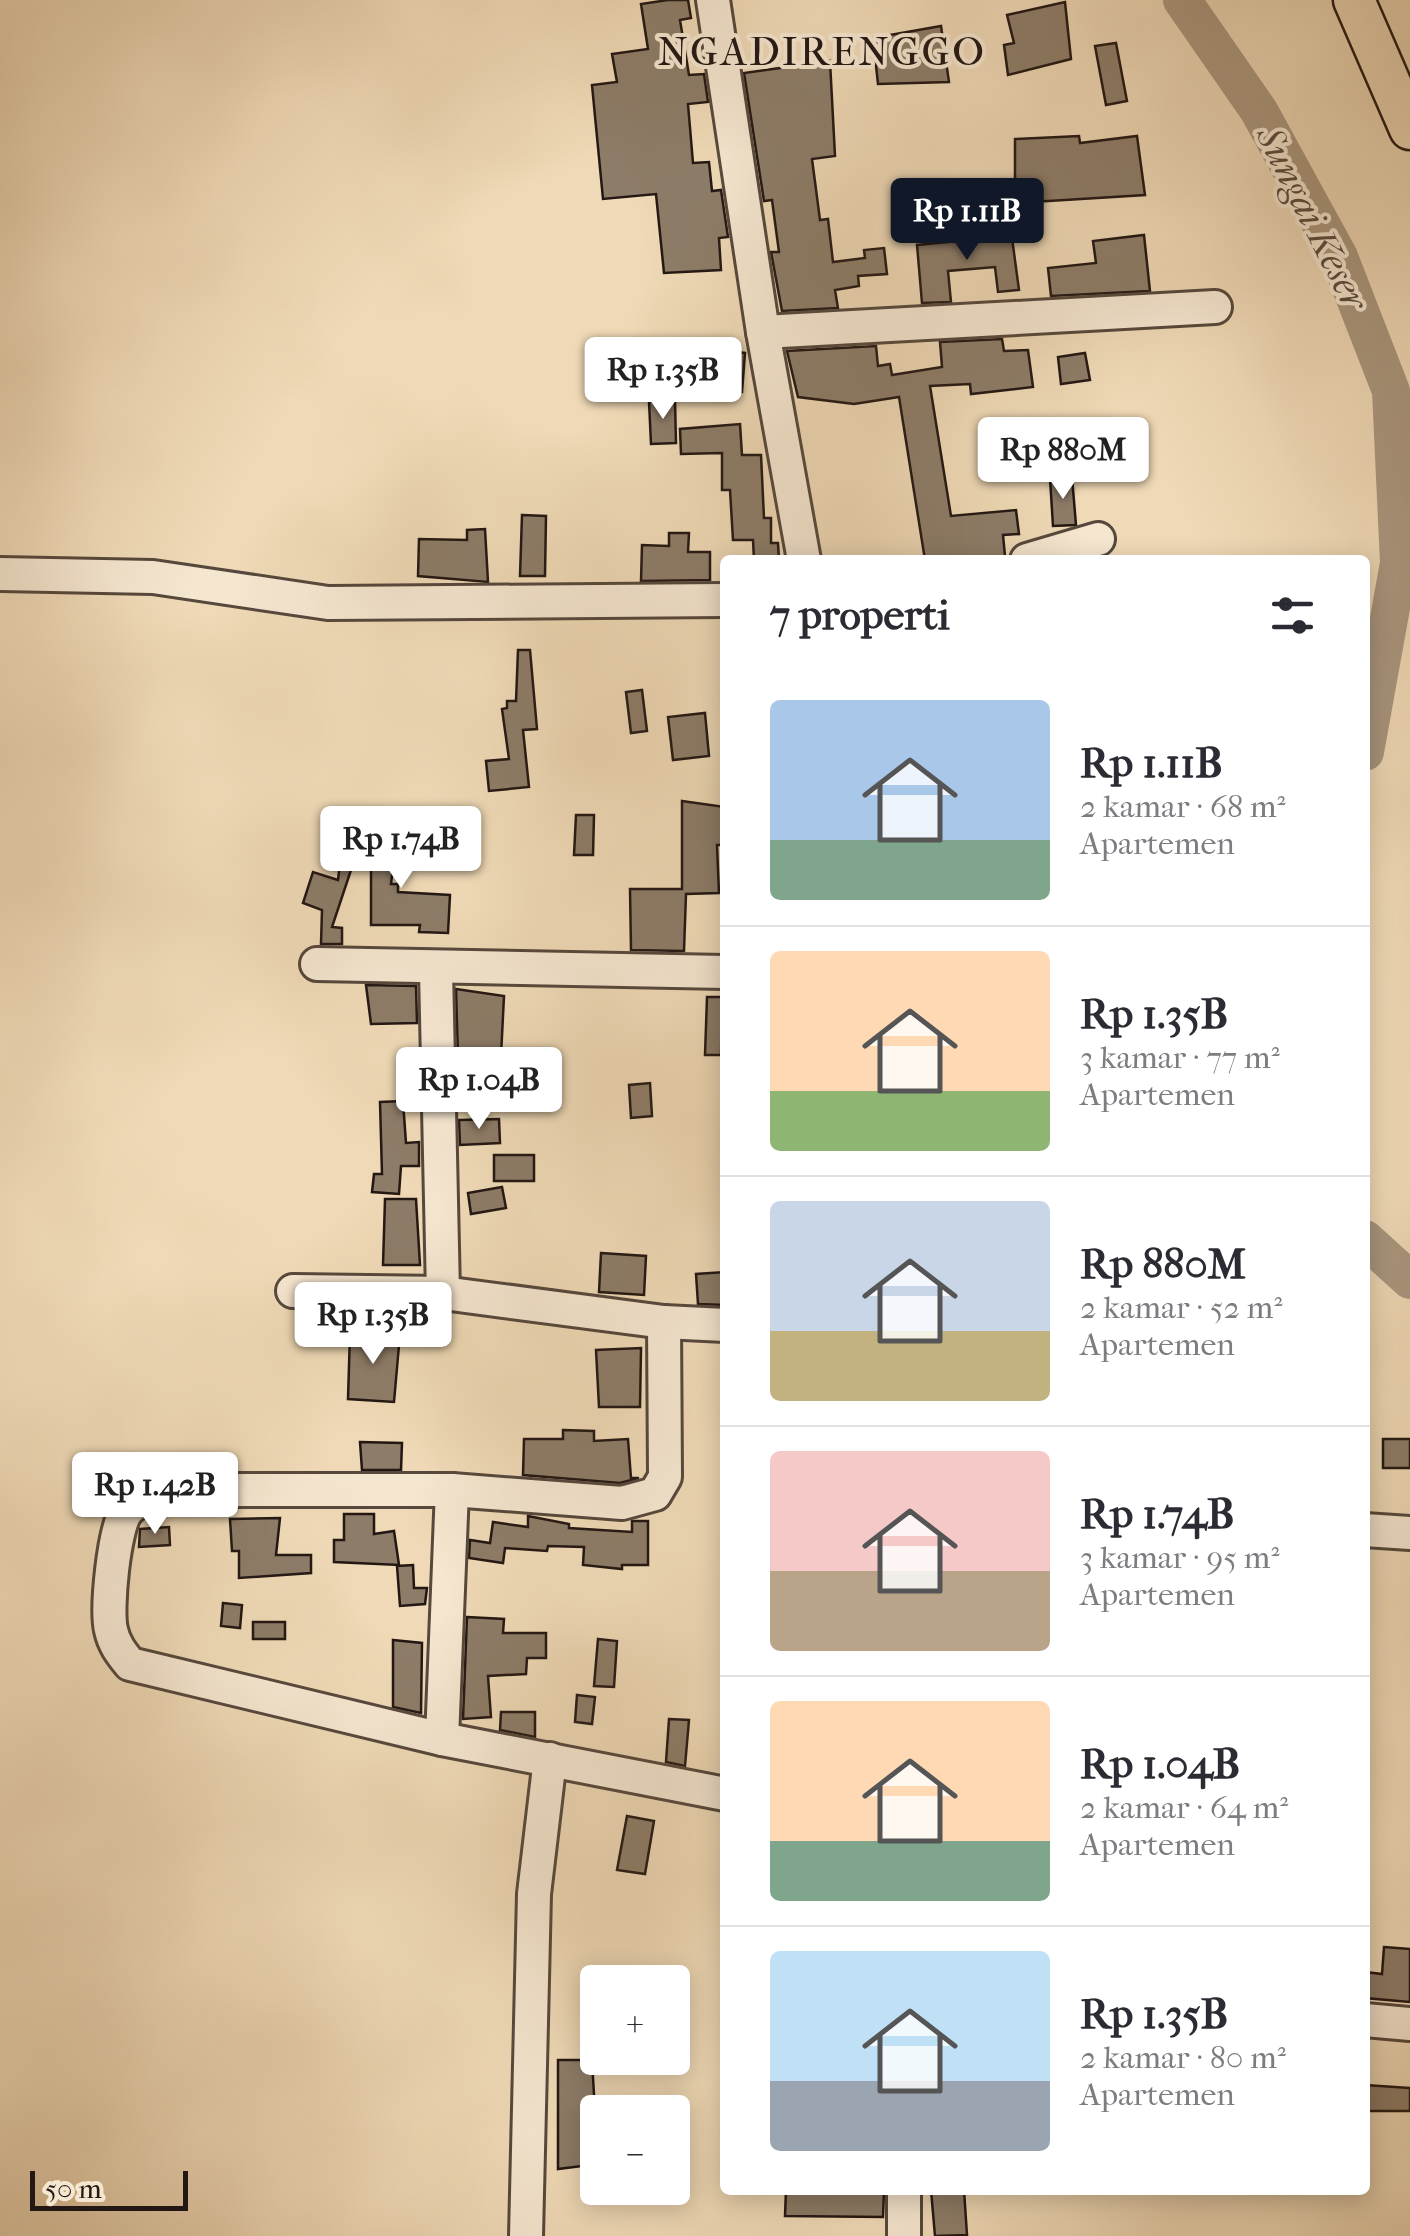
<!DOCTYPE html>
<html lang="id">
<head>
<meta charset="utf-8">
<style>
	:root { --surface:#fff; --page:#f7f7f7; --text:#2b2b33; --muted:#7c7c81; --line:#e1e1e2; --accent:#111827 }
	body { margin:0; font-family:"IM FELL French Canon",serif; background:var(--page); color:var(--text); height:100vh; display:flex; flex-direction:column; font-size:38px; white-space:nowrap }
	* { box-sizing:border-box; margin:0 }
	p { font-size:32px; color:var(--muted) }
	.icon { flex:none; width:55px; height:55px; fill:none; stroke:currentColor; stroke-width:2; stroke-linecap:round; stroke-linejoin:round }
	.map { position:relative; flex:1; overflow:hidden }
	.drawer { position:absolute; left:720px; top:555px; width:650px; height:1640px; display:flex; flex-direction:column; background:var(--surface); border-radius:10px; box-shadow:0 5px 25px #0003 }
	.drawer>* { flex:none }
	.buttons { position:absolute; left:580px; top:1965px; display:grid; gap:20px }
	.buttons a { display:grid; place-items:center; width:110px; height:110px; border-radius:10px; background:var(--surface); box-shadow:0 5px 25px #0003; font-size:50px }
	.scale { position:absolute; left:30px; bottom:25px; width:158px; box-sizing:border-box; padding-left:10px; border:5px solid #231713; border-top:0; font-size:28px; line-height:35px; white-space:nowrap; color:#231713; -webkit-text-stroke:8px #f5e6d0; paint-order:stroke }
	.price { position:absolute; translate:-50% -85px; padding:0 22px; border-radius:10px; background:#fff; color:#222; font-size:32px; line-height:65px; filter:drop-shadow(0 2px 5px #0008) }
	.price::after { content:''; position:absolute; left:50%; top:60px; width:30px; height:22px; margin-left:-15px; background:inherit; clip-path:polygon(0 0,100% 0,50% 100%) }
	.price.active { background:var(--accent); color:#fff }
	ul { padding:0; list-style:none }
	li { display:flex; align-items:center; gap:30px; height:250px; padding:0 50px }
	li+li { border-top:2px solid var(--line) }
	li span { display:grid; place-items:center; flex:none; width:280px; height:200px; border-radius:10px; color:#555 }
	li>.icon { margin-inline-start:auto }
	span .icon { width:120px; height:120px; fill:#fffc; stroke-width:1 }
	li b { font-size:42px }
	h2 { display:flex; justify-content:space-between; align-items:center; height:120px; padding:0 50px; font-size:42px }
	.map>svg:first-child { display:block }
</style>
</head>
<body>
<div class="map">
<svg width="1410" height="2236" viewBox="0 0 1410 2236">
	<rect width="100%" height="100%" fill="#efd9b6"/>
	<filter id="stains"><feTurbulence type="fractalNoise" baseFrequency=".002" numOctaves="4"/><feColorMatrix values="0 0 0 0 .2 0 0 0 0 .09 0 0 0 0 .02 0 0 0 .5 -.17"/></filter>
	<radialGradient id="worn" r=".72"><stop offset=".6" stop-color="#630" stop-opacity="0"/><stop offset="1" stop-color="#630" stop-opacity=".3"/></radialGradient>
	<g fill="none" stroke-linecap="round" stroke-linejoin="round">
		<g stroke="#aa977f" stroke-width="38">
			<path d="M1182 0 1259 111 1339 257 1391 391 1399 563 1365 752"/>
			<path d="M1365 1239 1410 1280"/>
		</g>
	</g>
	<g fill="#8d7c68" stroke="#231713" stroke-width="2.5">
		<path d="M668 0H688L691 18 680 20 689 75 704 74 708 102 688 104 693 163 709 162 712 191 721 190 728 237 719 238 721 270 664 273 656 194 603 199 592 85 617 82 612 54 648 49 641 4Z"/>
		<path d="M1065 2 1071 59 1008 75 1004 45 1014 43 1007 15Z"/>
		<path d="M941 26 949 82 878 84 873 38Z"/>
		<path d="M1116 43 1127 101 1106 105 1095 46Z"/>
		<path d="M830 61 835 156 812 159 820 220 828 219 833 262 865 258 864 250 884 248 887 274 858 276 859 286 835 290 838 308 782 311 771 252H779L772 200 764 201 744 73Z"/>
		<path d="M1079 136 1080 143 1137 136 1145 195 1015 203V139Z"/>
		<path d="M1010 223 1019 290 998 292 995 267 948 271 951 302 922 303 917 245 991 238 989 226Z"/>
		<path d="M1144 235 1150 291 1051 296 1048 268 1096 263 1093 241Z"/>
		<path d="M1002 339 1004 351 1028 350 1033 387 971 394 970 384 930 386 951 516 1016 510 1019 534 1003 535 1005 556 925 560 899 397 854 404 798 397 787 351 876 346 878 366 890 364 892 375 942 367 940 342Z"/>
		<path d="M702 349 745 353 742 392 699 388Z"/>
		<path d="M1085 353 1090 380 1061 384 1058 357Z"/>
		<path d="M649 401H675L676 443 651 444Z"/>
		<path d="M740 424 742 455H761L764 518H771V543H778L779 560H754L753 540H733L730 490H722V453L681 454 680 429Z"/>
		<path d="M1072 477 1076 525 1053 526 1050 478Z"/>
		<path d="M522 515 546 516 545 576H520Z"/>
		<path d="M485 529 488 582 418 576 419 539 467 540V530Z"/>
		<path d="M669 533H689L688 552H710V580L641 581 642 545 669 546Z"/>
		<path d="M518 650H530L537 729 523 730 529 787 489 791 486 761 509 759 502 709 507 708V701H516Z"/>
		<path d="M642 690 647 731 631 733 626 692Z"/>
		<path d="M705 713 709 756 673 760 668 717Z"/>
		<path d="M682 801 725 807V845H717L719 893 686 894 684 951 631 950 630 889H682Z"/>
		<path d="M576 815H594L593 855H574Z"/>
		<path d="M345 820 367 822 332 927 342 928V944H321L322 910 303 903 313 872 338 880Z"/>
		<path d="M371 823 398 826 391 884H398V892L450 895 448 933 419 932 420 925H371Z"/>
		<path d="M366 985 416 986 417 1023 371 1024Z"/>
		<path d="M456 989 504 996 501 1056 458 1057Z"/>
		<path d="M707 997H722L721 1055H705Z"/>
		<path d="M650 1083 652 1116 631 1118 629 1085Z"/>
		<path d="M403 1101 406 1143 419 1142V1166H401L399 1194 372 1192 374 1174H382L380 1102Z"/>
		<path d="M499 1119 500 1143 460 1145 459 1120Z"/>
		<rect x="494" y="1155" width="40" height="26"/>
		<path d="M502 1187 506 1208 471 1214 468 1193Z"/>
		<path d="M385 1199H416L420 1265H383Z"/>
		<path d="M601 1253 646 1256 644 1295 599 1292Z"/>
		<path d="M725 1272V1305L698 1304 696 1274Z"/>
		<path d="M350 1333 400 1334 394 1402 348 1399Z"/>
		<path d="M641 1348 640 1407H599L596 1350Z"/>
		<path d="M563 1430 594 1431V1441L628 1439 631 1478H639L620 1483 523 1475 524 1439H563Z"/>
		<rect x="1383" y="1439" width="27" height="29"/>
		<path d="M360 1442 402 1443 401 1470H362Z"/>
		<path d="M344 1514H374V1534L394 1531 399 1565 334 1562V1540H344Z"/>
		<path d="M528 1516 569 1524V1528L632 1532V1521H648V1565H622V1569L583 1565 584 1547 548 1546 547 1551 505 1548 503 1563 469 1558 470 1540 490 1543 493 1522 528 1527Z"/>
		<path d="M280 1518 276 1555H311V1573L239 1578V1551H232L230 1519Z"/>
		<path d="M169 1527 170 1545 139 1547 140 1529Z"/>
		<path d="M413 1565 414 1588H427L425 1604 400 1606 397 1566Z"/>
		<path d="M223 1603 242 1605 240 1628 221 1626Z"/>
		<path d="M467 1617 504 1619 503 1633H546V1658H527L526 1674 488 1676 491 1717 463 1719Z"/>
		<rect x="253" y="1622" width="32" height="17"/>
		<path d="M598 1639 617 1641 614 1687 594 1686Z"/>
		<path d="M393 1640 422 1643 421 1713 393 1707Z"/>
		<path d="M577 1695 595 1697 592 1724 575 1722Z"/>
		<path d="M501 1712H535V1737L500 1730Z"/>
		<path d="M669 1719 689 1720 685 1766 666 1762Z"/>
		<path d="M627 1816 654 1821 645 1874 617 1870Z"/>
		<path d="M1384 1947 1410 1949V2002L1365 1998V1972L1382 1974Z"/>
		<path d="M558 2060H592L598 2164 558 2169Z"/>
		<path d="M1365 2085 1410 2088V2111H1365Z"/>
		<path d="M786 2190H884L883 2217 785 2216Z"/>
		<path d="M931 2190H964L967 2235 935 2236Z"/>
	</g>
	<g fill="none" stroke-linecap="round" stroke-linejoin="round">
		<defs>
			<g id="minor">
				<path d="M713 0 763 332 804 560"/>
				<path d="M763 332 1215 307"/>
				<path d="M1027 560 1098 539"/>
				<path d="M0 574 153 577 328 603 725 600"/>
				<path d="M317 964 725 972"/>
				<path d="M436 970 443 1293"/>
				<path d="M293 1291 443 1293 664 1322 725 1325"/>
				<path d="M664 1322 665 1477 655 1494 622 1503 452 1490H184C166 1494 138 1496 126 1512 114 1529 106 1609 111 1630 114 1644 121 1653 130 1664L442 1739 725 1794"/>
				<path d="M1365 1530 1410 1533"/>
				<path d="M442 1739 452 1490"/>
				<path d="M1365 2020 1410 2024"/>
				<path d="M904 2190V2236"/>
				<path d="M526 2236 534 1894 550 1759"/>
			</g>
			<path id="major" d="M1354 0 1410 129"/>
		</defs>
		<use href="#minor" stroke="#56483c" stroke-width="38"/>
		<use href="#major" stroke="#231713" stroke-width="45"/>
		<use href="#minor" stroke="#f5e6d0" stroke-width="32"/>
		<use href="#major" stroke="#efd9b6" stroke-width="40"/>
	</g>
	<g text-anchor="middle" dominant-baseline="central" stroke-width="8" stroke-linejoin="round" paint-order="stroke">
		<g font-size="38" font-style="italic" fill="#594a3e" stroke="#f5e6d0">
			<text transform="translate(1312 218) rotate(63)">Sungai Keser</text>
		</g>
		<g font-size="40" letter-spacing="2.5" fill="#231713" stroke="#f5e6d0">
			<text x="822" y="52">NGADIRENGGO</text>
		</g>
	</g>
	<rect width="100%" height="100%" filter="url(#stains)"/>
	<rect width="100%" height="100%" fill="url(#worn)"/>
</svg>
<div class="buttons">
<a>+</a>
<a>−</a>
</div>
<div class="scale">50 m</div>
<b class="price active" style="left:967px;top:263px">Rp 1.11B</b>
<b class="price" style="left:663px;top:422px">Rp 1.35B</b>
<b class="price" style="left:1063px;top:502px">Rp 880M</b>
<b class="price" style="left:401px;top:891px">Rp 1.74B</b>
<b class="price" style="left:479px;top:1132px">Rp 1.04B</b>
<b class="price" style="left:373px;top:1367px">Rp 1.35B</b>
<b class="price" style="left:155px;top:1537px">Rp 1.42B</b>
<section class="drawer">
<h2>7 properti<svg class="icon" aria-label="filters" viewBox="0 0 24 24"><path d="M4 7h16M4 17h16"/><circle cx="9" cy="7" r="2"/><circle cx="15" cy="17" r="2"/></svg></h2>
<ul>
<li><span style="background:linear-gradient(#a9c7e8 70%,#7fa58c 0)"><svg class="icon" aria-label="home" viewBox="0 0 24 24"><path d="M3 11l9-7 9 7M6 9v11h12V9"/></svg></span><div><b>Rp 1.11B</b><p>2 kamar · 68 m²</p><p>Apartemen</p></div></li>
<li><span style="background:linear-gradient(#ffd9b3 70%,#8fb573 0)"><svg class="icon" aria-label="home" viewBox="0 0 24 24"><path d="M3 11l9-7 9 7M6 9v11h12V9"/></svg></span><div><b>Rp 1.35B</b><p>3 kamar · 77 m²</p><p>Apartemen</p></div></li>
<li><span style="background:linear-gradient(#c9d6e8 65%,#c2b280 0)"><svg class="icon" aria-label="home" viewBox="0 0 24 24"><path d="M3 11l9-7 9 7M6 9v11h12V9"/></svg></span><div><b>Rp 880M</b><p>2 kamar · 52 m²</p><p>Apartemen</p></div></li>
<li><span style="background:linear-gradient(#f6c9c9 60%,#b9a48a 0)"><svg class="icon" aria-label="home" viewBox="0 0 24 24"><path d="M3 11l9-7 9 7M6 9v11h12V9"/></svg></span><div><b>Rp 1.74B</b><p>3 kamar · 95 m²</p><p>Apartemen</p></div></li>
<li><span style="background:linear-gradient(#ffd9b3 70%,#7fa58c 0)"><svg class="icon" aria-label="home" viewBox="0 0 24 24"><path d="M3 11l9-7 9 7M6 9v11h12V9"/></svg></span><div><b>Rp 1.04B</b><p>2 kamar · 64 m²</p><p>Apartemen</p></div></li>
<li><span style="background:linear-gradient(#bfe0f5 65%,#9aa5b1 0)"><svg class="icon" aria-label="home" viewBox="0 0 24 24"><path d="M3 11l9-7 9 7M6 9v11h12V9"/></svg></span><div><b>Rp 1.35B</b><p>2 kamar · 80 m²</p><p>Apartemen</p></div></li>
</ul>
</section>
</div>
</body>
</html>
